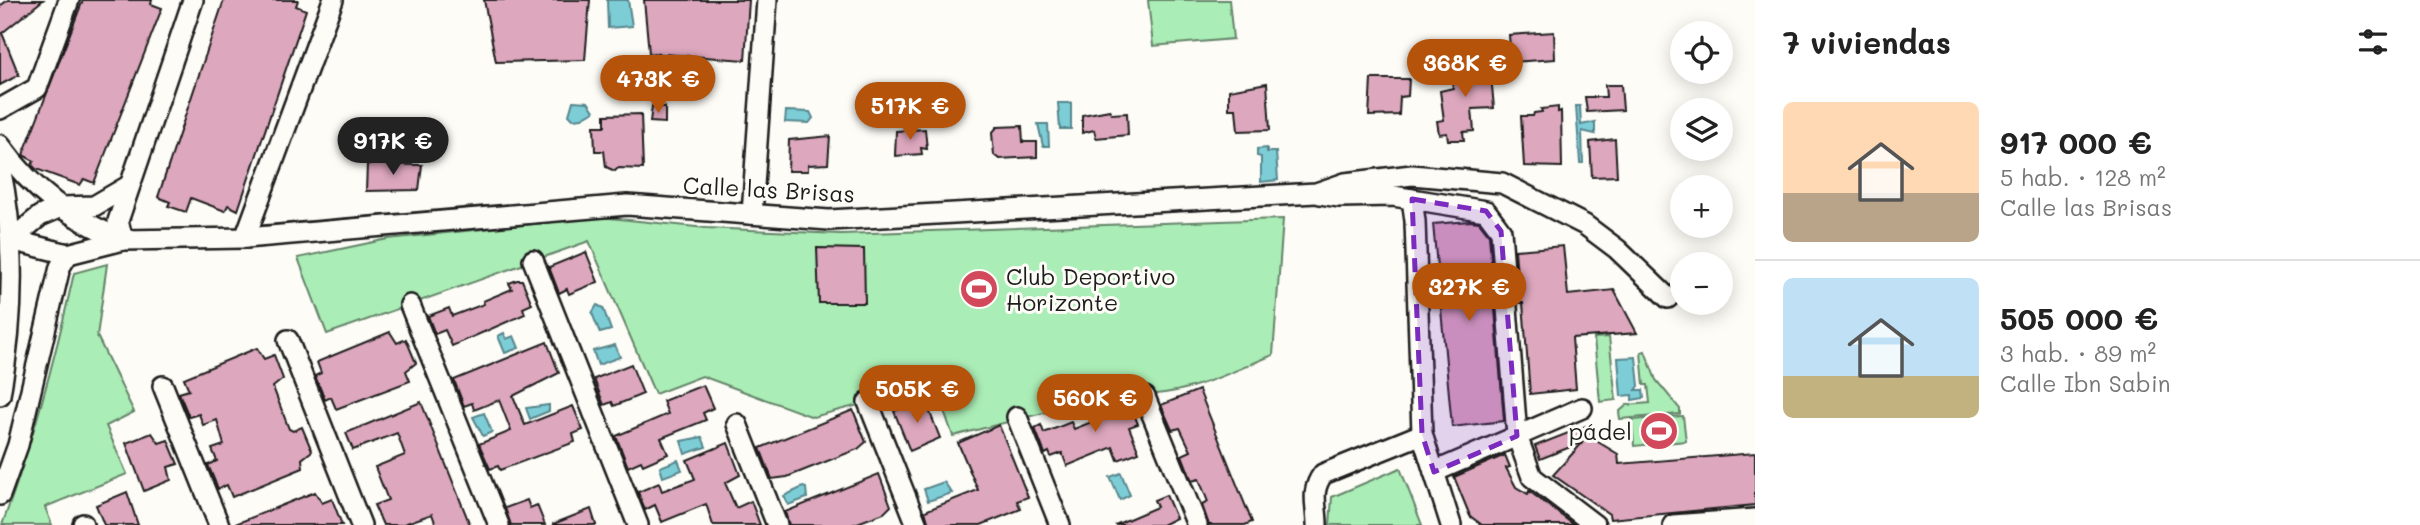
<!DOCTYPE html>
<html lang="es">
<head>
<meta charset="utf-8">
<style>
	:root { --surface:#fff; --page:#f2f2f2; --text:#222; --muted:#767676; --line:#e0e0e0; --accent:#b45309 }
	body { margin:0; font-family:Mali,sans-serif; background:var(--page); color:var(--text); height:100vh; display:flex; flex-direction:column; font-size:26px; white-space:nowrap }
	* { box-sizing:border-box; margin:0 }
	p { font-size:23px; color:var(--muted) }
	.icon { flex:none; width:38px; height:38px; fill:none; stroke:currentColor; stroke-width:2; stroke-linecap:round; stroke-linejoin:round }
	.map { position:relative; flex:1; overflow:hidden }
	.details { display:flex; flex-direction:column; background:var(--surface); width:665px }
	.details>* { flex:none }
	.controls { position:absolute; left:1670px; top:21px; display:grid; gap:14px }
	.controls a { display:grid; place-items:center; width:63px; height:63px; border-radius:50%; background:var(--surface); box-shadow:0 4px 18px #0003; font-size:35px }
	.price { position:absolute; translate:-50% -60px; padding:0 16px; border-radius:24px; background:var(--accent); color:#fff; font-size:23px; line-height:46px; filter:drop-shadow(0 2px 4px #0008) }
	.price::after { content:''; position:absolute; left:50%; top:42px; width:21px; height:16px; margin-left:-10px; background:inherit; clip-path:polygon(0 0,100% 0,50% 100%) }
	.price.on { background:#222; color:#fff }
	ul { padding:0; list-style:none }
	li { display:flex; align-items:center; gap:21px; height:175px; padding:0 28px }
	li+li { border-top:2px solid var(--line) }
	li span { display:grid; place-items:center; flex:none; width:196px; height:140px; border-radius:10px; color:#555 }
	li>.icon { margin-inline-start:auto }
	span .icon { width:84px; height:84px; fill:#fffc; stroke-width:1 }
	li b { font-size:30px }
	h2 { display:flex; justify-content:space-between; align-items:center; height:84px; padding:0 28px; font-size:30px }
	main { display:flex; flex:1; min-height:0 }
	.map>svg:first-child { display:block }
</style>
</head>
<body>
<main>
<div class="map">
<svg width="1755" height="525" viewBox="0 0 1755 525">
	<rect width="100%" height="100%" fill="#fdfcf7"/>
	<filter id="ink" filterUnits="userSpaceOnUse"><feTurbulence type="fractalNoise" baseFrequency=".0143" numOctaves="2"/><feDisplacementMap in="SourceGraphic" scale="14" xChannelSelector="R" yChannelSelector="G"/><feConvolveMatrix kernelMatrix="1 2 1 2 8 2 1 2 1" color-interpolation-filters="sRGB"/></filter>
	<g filter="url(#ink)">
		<g fill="#abedb6" stroke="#648469" stroke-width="2">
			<path d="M1148 0H1229L1233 39 1153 46Z"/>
			<path d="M600 217 706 228 841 234 1283 219 1273 355C1228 373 1173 403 1125 392L953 436 935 385 813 417 702 376 655 394 589 241 327 334 298 258 388 239Z"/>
			<path d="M107 264 97 336 134 412 106 426 127 474 45 507 52 525H2C33 442 55 359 74 273Z"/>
			<path d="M1609 337 1616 400 1600 402 1594 338Z"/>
			<path d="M1645 351 1656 380 1680 409V414L1620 419 1619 412 1627 405 1650 403 1648 385H1644L1641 352Z"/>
			<path d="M1683 416 1686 441 1634 446 1632 420Z"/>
			<path d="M1400 468 1422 525H1330L1332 497Z"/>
		</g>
		<g fill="#7dcdd7" stroke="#56868c" stroke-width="2">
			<path d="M607 0H628L632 26 608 28Z"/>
			<path d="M573 101 588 102 594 111 582 118 573 119 569 115Z"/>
			<path d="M1058 103H1071V129H1060Z"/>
			<path d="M1576 106H1580L1581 125 1595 122V134L1582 131 1583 163H1580Z"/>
			<path d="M890 107H912L913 117 891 118Z"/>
			<path d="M786 111 810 112 813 118 809 123 785 122Z"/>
			<path d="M1038 124H1048L1049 146H1043Z"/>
			<path d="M1267 148V152H1276L1278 180 1261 182V157L1257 156V149Z"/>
			<path d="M597 305 603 308 611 330 600 333 592 313Z"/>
			<path d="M504 333 506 339 514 336 519 348 505 353 498 336Z"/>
			<path d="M615 345 620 357 598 365 593 351Z"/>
			<path d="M1636 357 1639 386 1636 390H1643L1644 398 1632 400V395L1621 396 1618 358Z"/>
			<path d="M549 405V411L530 419 526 408Z"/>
			<path d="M484 413 492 432 483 436 473 417Z"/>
			<path d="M702 437 706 447 685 454 681 441Z"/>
			<path d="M678 460 682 470 663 477 660 467Z"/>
			<path d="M1121 473 1130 495 1120 500 1110 477Z"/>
			<path d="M944 482 952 493 928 501 924 489Z"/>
			<path d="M803 487 806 488 807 498 788 505 784 496Z"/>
		</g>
		<g fill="#dda7bd" stroke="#1c1c1c" stroke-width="2">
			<path d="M8 0H43L2 33 19 75 0 85V6Z"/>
			<path d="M83 0H152L151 4 162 8 94 183 84 179 80 185 36 169 32 165 34 161 23 155Z"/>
			<path d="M224 0H298L296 6 306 10 238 210 228 205 225 211 191 198 186 212 168 206 170 202 158 197Z"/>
			<path d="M484 0H590L585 60 496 62Z"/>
			<path d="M644 0H749L745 60 649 53Z"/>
			<path d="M1554 32 1555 59 1511 62 1509 35Z"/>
			<path d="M1490 64 1494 108 1472 109 1474 131 1463 132 1464 140H1448L1447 133 1439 134 1437 121 1444 120 1440 91 1453 88 1450 67Z"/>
			<path d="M1371 79H1409L1408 96 1400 97 1399 115 1369 116Z"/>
			<path d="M1267 83 1270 130 1238 131 1236 109H1229V90Z"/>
			<path d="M1605 85H1621L1623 110 1587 112 1585 97H1606Z"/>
			<path d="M936 102H950V117L935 118Z"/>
			<path d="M652 106 665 107V123L650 122Z"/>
			<path d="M1558 107V112L1561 111 1562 167 1524 166 1521 116H1533L1534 113 1542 112 1541 109Z"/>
			<path d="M1110 110 1111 114 1127 113 1128 135 1096 138 1094 130 1082 133V115Z"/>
			<path d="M641 114 643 169 618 168 615 171 606 167 604 151H595L594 126H605V115Z"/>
			<path d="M1022 126 1023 142H1037V157L999 159 994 155 992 133 997 127Z"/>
			<path d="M925 129 927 149 921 148 922 154 895 156 896 131Z"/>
			<path d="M830 136 828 164 808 165V171H788L789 140Z"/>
			<path d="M1615 139 1617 176 1592 177 1590 142Z"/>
			<path d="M367 164 422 165 419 190 366 191Z"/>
			<path d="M1470 221 1479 222 1489 235 1504 421 1452 427 1433 224Z"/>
			<path d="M1563 246 1568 295 1614 290 1637 333 1572 338 1576 389 1530 394 1523 303H1519L1515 250Z"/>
			<path d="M817 248 864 249 865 303H819Z"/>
			<path d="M586 252 598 282 569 294 567 289 559 293 549 267Z"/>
			<path d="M517 280H522L532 304 523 308 525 314 452 346 445 330 435 334 428 316 449 308 452 316 484 304 483 301 512 289 509 283Z"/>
			<path d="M390 332 397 343 406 339 416 363 406 371 410 381 336 409 331 397 325 400 315 376 321 373 317 362Z"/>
			<path d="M547 342 559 373 513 396 525 425 573 406 583 430 573 434 575 442 500 470 498 466 490 469 479 444 511 431 499 400 474 410 472 403 464 406 454 380Z"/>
			<path d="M257 348 264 359 274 355 283 379 273 387 289 429 293 431 302 427 312 451 302 459 303 468 232 497 227 485 218 489 208 465 217 461 212 449 224 445 217 420 203 425 199 414 189 417 179 393 189 390 184 378Z"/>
			<path d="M631 364 643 394 614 406 612 402 604 405 594 379Z"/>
			<path d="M703 385 713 408 703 413 706 420 661 438 668 454 643 465 641 461 628 467 616 436 668 414 663 401Z"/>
			<path d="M1199 390 1252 522 1245 525H1209L1202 505 1208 502 1199 479 1192 481 1182 455 1191 451 1180 428 1172 430 1161 405Z"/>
			<path d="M1125 392 1138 424 1129 427 1139 452 1118 460 1113 447 1067 466 1062 453 1051 457 1049 452 1045 454 1035 428 1041 425 1044 433 1071 422 1074 429 1102 418 1096 403Z"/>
			<path d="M925 400 940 438 910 451 894 411Z"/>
			<path d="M421 402 431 427 470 525H436L432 514 401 525H383L374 505 388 500 375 467 405 455 397 433 353 450 346 433Z"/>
			<path d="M853 410 866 442 858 449 787 477 772 479 760 448Z"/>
			<path d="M999 425 1028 497 1017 501 1021 509 981 525H929L925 511 978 490 958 443Z"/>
			<path d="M1586 426 1590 437 1618 454 1619 464 1755 453V505L1610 519 1609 514 1553 475 1583 442 1540 459 1535 446Z"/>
			<path d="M152 433 159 443 168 440 178 464 168 467 171 480 144 491 126 443Z"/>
			<path d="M728 443 740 475 725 483 736 508 751 501 760 525H713L706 504 662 522 655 505 645 510 638 492 659 483 662 491 695 479 687 460Z"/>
			<path d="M1505 455 1510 467 1506 468 1516 487 1528 494 1529 491 1574 525H1482L1470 516 1454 477Z"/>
			<path d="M879 474 891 506 884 513 852 525H789L785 512Z"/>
			<path d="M127 492 138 525H104L96 505Z"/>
			<path d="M315 492 322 503 332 499 342 525H233Z"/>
			<path d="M1166 495 1176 518 1162 525H1115L1157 507 1154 500Z"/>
			<path d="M527 500 530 508 537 505 545 525H511L505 508Z"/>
			<path d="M591 509 596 525H553V524Z"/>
		</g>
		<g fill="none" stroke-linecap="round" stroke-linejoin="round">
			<defs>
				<g id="minor">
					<path d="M0 109 37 88 69 0"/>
					<path d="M0 145C35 193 68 217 123 240"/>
					<path d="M0 167C16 242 14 319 0 395"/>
					<path d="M1320 194 1339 197 1393 196 1486 211 1501 231 1517 436 1532 477 1595 525"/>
					<path d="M1412 199 1415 221 1422 434"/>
					<path d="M752 214 767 0"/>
					<path d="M245 238 333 0"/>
					<path d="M11 240 68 254 123 240 245 238 627 205 829 220 1316 193 1345 183 1412 175 1502 183 1585 225 1617 249 1668 298"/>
					<path d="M11 240 40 216 61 207 94 206 130 185"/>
					<path d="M123 240 118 221 193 0"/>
					<path d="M533 260 638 525"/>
					<path d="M410 305 499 525"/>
					<path d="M288 340 361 525"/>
					<path d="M163 386 219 525"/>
					<path d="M1145 397 1197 525"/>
					<path d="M868 402 917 525"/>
					<path d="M1017 417 1060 525"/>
					<path d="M737 424 777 525"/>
					<path d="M1434 472 1582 408"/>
					<path d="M0 495 18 445 60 267 68 254"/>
					<path d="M83 524V525"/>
					<path d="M1317 525C1317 505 1310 491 1323 474L1422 434 1451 525"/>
					<path d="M1673 525 1755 519"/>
				</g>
			</defs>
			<use href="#minor" stroke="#1c1c1c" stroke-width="24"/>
			<use href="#minor" stroke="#fdfcf7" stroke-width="19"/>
		</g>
	</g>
	<path fill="#7b2cbf" fill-opacity="0.2" stroke="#7b2cbf" stroke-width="5" stroke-dasharray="14 9" stroke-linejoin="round" d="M1412 199 1486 211 1501 231 1517 436 1434 472 1422 434Z"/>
	<defs>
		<symbol id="stadium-disc" viewBox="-11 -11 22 22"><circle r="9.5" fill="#d1495b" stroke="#fdfcf7"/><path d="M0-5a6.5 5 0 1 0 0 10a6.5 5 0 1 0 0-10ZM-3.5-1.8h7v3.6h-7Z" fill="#fff"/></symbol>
	</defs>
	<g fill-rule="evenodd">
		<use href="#stadium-disc" x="957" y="267" width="44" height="44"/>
		<use href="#stadium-disc" x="1637" y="409" width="44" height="44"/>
	</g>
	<g text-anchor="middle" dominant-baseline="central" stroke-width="6" stroke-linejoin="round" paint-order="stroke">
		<g font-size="23" fill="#1c1c1c" stroke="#fdfcf7">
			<text transform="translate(769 189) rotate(3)">Calle las Brisas</text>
		</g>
		<g font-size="23" fill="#1c1c1c" stroke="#fdfcf7" text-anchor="start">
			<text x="1006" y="276">Club Deportivo<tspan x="1006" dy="26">Horizonte</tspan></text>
			<text x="1632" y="431" text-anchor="end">pádel</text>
		</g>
	</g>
</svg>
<div class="controls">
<a><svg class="icon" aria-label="locate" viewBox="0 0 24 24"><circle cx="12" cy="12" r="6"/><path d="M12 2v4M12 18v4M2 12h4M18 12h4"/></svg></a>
<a><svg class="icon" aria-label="layers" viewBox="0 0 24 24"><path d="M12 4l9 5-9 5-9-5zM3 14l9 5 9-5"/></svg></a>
<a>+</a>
<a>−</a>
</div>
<b class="price" style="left:1465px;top:99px">368K €</b>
<b class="price" style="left:658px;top:115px">473K €</b>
<b class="price" style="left:910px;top:142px">517K €</b>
<b class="price on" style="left:393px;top:177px">917K €</b>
<b class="price" style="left:1469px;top:323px">327K €</b>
<b class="price" style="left:917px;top:425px">505K €</b>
<b class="price" style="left:1095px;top:434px">560K €</b>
</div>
<section class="details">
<h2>7 viviendas<svg class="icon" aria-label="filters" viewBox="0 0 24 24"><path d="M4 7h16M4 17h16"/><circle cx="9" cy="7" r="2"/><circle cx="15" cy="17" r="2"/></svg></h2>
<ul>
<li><span style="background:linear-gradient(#ffd9b3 65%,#b9a48a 0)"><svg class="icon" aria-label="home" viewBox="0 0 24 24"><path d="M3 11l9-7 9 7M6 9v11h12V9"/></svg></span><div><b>917 000 €</b><p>5 hab. · 128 m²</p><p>Calle las Brisas</p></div></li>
<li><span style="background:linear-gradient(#bfe0f5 70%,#c2b280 0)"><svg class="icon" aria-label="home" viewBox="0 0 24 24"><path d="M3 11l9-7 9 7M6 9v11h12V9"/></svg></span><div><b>505 000 €</b><p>3 hab. · 89 m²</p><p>Calle Ibn Sabin</p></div></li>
</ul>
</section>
</main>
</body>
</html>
